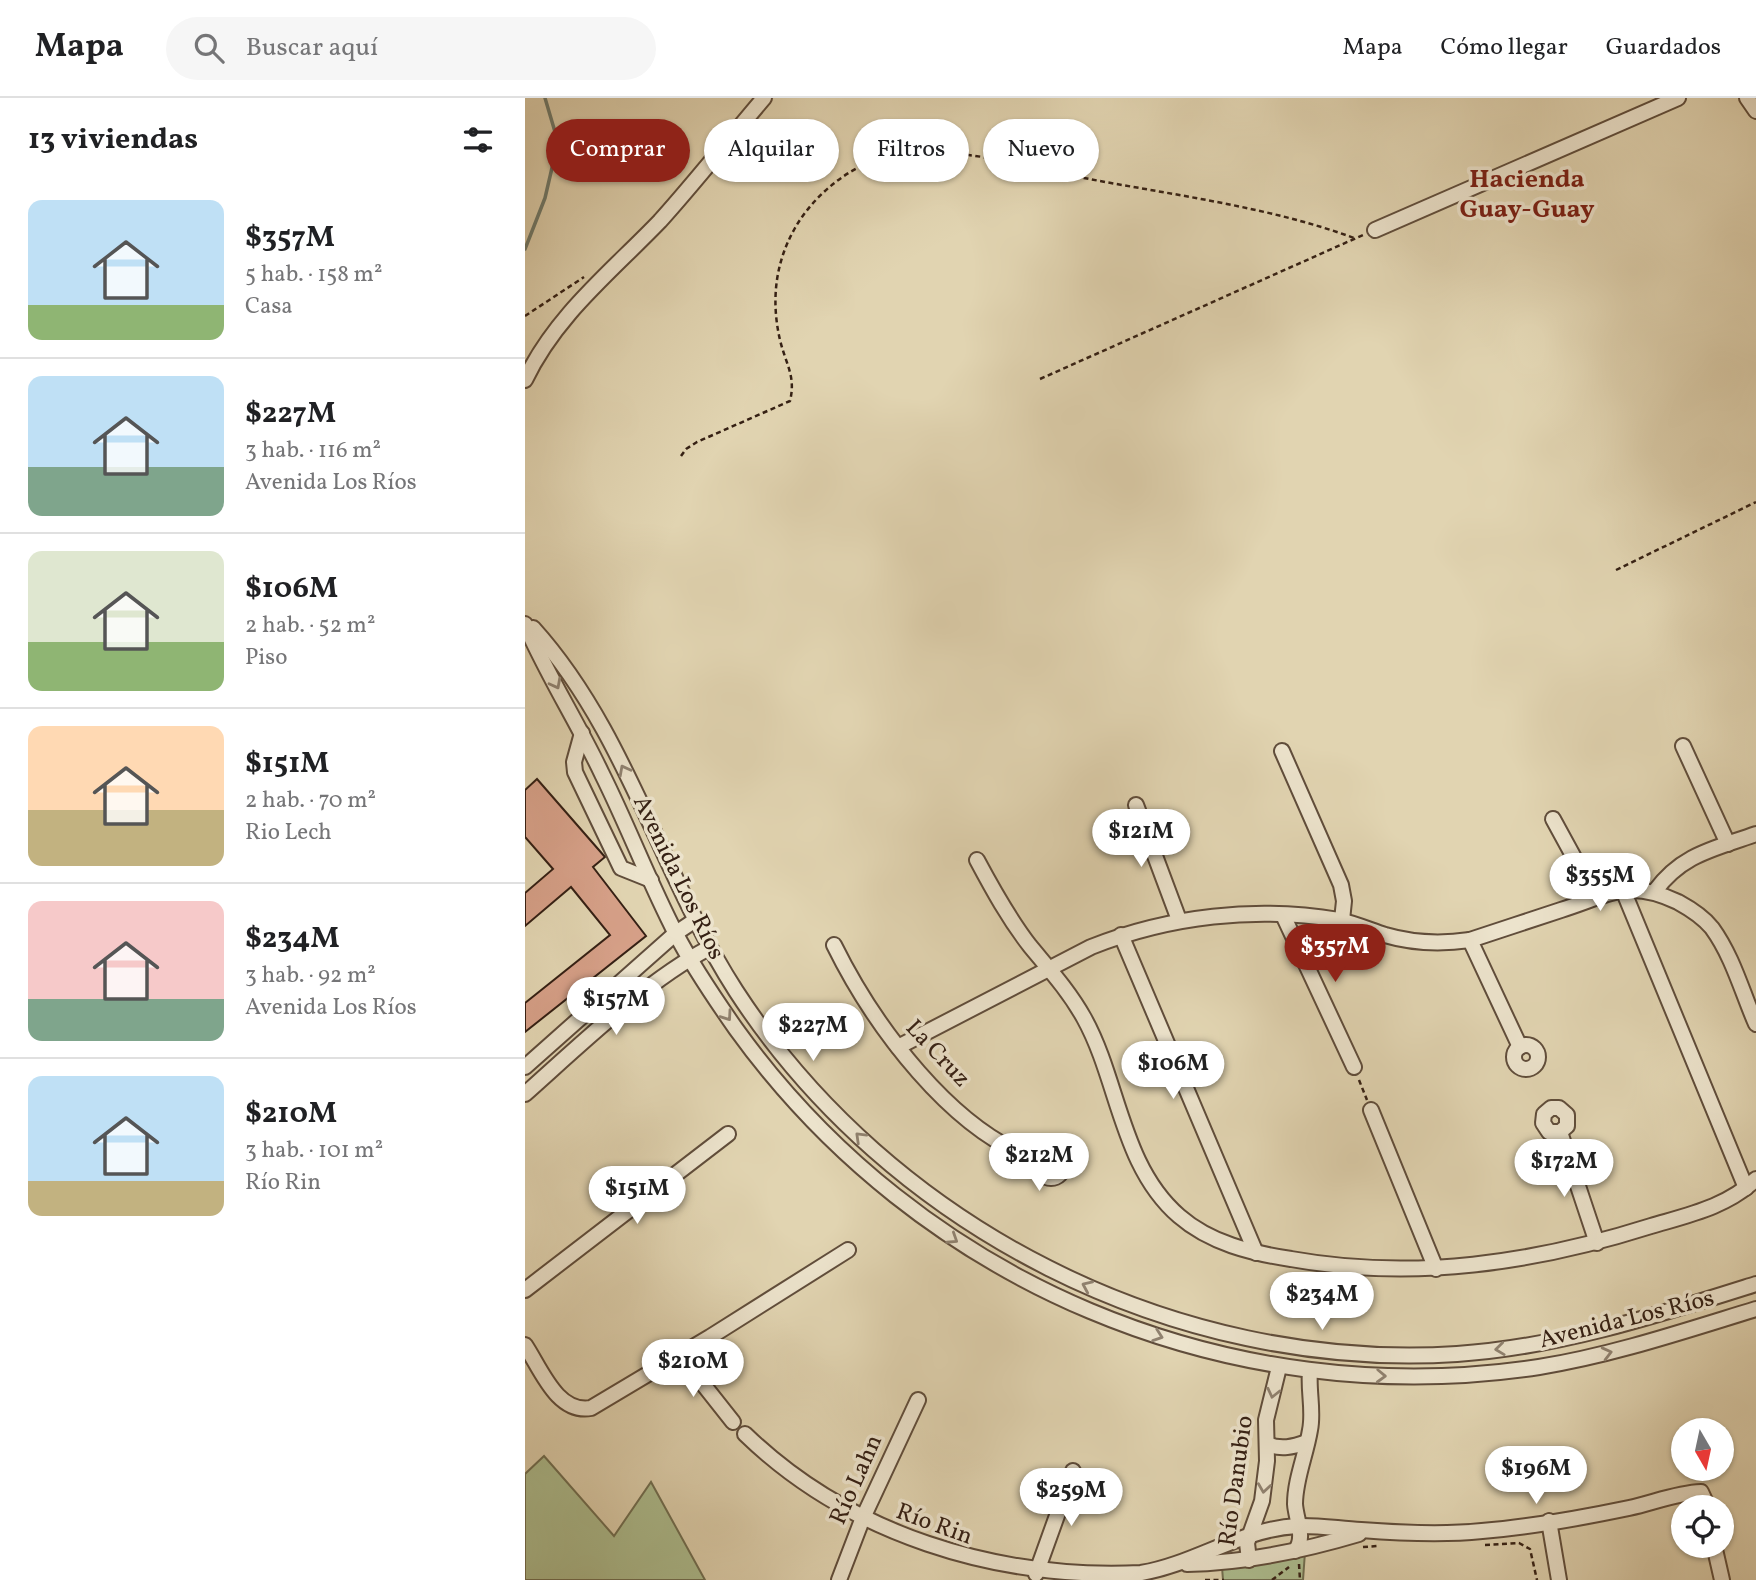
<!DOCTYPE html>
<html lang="es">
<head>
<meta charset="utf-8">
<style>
	:root { --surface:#fff; --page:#f6f6f6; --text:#202124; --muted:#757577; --line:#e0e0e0; --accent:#8f2418 }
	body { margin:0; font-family:Vollkorn,serif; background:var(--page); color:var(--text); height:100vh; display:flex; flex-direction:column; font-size:26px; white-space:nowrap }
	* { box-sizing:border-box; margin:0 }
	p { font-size:23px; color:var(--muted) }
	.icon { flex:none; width:38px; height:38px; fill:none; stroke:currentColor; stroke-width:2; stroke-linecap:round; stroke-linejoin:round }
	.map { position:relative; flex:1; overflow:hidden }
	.drawer { display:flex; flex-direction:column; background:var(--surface); width:525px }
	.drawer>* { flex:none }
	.hud { position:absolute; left:21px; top:21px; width:665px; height:63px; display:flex; gap:14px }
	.needle { width:46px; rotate:171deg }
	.fabs { position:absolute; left:1146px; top:1320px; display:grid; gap:14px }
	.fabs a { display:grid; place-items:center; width:63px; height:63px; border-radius:50%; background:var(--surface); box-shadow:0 2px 5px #0004; font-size:35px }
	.price { position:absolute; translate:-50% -60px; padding:0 16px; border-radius:24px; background:#fff; color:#222; font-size:23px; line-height:46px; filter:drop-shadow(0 2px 4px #0008) }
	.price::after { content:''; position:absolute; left:50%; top:42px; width:21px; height:16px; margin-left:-10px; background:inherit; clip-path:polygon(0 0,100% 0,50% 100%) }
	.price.on { background:var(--accent); color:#fff }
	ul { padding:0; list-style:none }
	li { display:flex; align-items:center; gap:21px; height:175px; padding:0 28px }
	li+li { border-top:2px solid var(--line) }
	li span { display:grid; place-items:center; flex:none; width:196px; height:140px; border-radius:14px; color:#555 }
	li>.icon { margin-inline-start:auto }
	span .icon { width:84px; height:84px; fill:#fffc; stroke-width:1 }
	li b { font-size:30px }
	h2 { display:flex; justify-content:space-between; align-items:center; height:84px; padding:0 28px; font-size:30px }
	.pill { padding:0 24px; border-radius:32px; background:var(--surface); box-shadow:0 2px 5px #0004; font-size:24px; line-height:63px }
	.pill.on { background:var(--accent); color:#fff }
	header { display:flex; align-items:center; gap:42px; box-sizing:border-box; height:98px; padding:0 35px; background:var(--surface); border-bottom:2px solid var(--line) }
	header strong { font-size:33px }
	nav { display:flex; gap:38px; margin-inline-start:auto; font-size:24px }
	.search { width:490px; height:63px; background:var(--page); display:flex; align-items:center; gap:18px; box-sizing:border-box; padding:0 24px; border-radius:38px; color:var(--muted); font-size:26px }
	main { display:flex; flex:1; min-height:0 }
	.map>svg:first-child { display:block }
</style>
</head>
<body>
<header>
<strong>Mapa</strong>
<div class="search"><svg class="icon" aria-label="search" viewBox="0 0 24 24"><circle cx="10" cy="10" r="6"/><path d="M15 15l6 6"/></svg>Buscar aquí</div>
<nav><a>Mapa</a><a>Cómo llegar</a><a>Guardados</a></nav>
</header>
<main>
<section class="drawer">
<h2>13 viviendas<svg class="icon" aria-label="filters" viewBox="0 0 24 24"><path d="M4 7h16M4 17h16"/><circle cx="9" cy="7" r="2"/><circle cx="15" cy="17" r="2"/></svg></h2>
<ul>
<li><span style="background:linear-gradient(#bfe0f5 75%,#8fb573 0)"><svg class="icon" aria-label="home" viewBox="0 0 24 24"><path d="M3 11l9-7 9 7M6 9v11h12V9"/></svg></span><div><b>$357M</b><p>5 hab. · 158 m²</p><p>Casa</p></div></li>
<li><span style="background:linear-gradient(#bfe0f5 65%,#7fa58c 0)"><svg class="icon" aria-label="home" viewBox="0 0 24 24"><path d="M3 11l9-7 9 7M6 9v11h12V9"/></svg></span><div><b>$227M</b><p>3 hab. · 116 m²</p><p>Avenida Los Ríos</p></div></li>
<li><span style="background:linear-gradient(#dfe7d0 65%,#8fb573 0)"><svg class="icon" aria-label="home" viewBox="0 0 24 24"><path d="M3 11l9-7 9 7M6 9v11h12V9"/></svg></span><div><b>$106M</b><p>2 hab. · 52 m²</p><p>Piso</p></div></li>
<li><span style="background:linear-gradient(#ffd9b3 60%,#c2b280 0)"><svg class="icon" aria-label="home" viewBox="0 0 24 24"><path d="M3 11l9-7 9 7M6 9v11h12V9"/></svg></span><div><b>$151M</b><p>2 hab. · 70 m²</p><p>Rio Lech</p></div></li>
<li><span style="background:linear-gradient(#f6c9c9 70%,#7fa58c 0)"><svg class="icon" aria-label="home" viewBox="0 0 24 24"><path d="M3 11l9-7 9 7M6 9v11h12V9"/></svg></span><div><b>$234M</b><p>3 hab. · 92 m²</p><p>Avenida Los Ríos</p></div></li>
<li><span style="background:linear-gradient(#bfe0f5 75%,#c2b280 0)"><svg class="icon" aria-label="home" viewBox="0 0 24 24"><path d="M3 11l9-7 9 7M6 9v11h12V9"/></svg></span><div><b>$210M</b><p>3 hab. · 101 m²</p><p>Río Rin</p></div></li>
</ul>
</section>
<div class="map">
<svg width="1231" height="1482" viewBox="0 0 1231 1482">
	<rect width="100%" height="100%" fill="#e1d4b1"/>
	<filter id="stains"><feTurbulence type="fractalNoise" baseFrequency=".00286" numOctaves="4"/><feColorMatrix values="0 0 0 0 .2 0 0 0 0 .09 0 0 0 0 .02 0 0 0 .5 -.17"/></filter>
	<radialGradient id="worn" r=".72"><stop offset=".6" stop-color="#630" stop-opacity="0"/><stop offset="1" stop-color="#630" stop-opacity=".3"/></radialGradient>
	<g fill="#adbe90" stroke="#716f52" stroke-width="2">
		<path d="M19 1358 89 1438 126 1384 180 1482H0V1376Z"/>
		<path d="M780 1454 778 1482H698L697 1469Z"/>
	</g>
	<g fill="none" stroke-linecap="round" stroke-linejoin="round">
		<path stroke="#6f7b6d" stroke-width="3.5" d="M0 151 20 100 33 44 20 0"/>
	</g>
	<path fill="#d6a088" stroke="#352014" stroke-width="2" d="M12 681 80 759 68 769 121 838 0 934V905L85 837 46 789 0 828V795L28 771 0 739V692Z"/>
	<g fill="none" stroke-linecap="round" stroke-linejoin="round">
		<defs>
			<g id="minor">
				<path d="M1222 0 1231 13"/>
				<path d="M850 132 1153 0"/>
				<path d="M0 282C31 217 86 174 135 123 171 83 204 41 239 0"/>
				<path d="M0 526C22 577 53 625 77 676 103 728 124 784 151 836 168 869 190 901 211 931 394 1185 704 1316 1014 1269 1088 1257 1159 1233 1231 1211"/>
				<path d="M8 530C102 634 136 777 211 893 365 1130 650 1274 932 1256 1035 1249 1133 1217 1231 1186"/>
				<path d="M57 635 49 664 50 674 96 770 126 782"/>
				<path d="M1158 648 1203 746"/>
				<path d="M757 653 816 787 819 803 817 822"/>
				<path d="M611 707 654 822"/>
				<path d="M1028 721 1070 798"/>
				<path d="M452 762C468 792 484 821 505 848 524 871 544 893 559 920 594 983 596 1068 654 1118 685 1145 726 1155 766 1161 889 1183 1009 1165 1126 1128 1163 1117 1202 1109 1231 1081"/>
				<path d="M1098 792 1221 1090"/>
				<path d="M1130 793C1157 756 1189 751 1231 736"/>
				<path d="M758 817 829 969"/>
				<path d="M596 837 731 1155"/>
				<path d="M309 847C348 926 427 1035 515 1063"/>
				<circle cx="1001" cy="959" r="12"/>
				<path d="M373 949 566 849C644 818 731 808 814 822 829 825 845 832 860 837 887 845 917 846 945 842"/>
				<path d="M995 949 945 842C975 832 1006 822 1036 812 1084 797 1102 780 1153 804 1164 810 1179 820 1187 830 1208 859 1217 894 1231 926"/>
				<path d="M0 969 151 835 169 823"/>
				<path d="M0 996C54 948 121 883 184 850"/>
				<path d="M846 1012 911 1171"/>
				<path d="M1035 1034H1024L1018 1025 1019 1016 1026 1010H1034L1042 1017V1028L1035 1034 1072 1145"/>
				<circle cx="526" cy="1068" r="12"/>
				<path d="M0 1192 203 1036"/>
				<path d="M0 1247C16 1271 32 1316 66 1310L185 1239 323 1152"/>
				<path d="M155 1257 208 1324"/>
				<path d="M220 1336C323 1436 471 1482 616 1475 670 1466 716 1431 772 1428 793 1427 815 1431 836 1432 875 1435 918 1437 957 1433 1006 1429 1056 1420 1104 1410 1128 1405 1151 1395 1176 1394L1183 1409"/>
				<path d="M742 1346C756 1352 768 1349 782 1344"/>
				<path d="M1024 1423 1034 1482"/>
				<path d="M1189 1447 1197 1482"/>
				<path d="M770 1453C781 1440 771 1422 770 1406 770 1381 781 1357 785 1332 789 1313 783 1293 785 1273"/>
				<path d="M724 1462 722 1445 737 1403 742 1363 741 1322 754 1269"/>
				<path d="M662 1466C721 1465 777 1453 834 1436"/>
				<path d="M511 1476 548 1373"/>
				<path d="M314 1482 337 1422 393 1302"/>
			</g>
		</defs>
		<use href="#minor" stroke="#604d3b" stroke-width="18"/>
		<g stroke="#352014" stroke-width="2.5" stroke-dasharray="5 3.5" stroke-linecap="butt">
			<path d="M0 218 59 179"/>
			<path d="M515 281 838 137"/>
			<path d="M156 358 161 351 172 344 265 303C271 278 261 267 255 242 246 203 250 165 270 130 290 95 330 63 370 57 432 47 499 68 559 80 648 97 745 109 829 140"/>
			<path d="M1091 472 1231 404"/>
			<path d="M834 982 842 1002"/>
			<path d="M960 1447 994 1445 1005 1451 1012 1482"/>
			<path d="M838 1449 852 1448"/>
			<path d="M774 1466 775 1482"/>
			<path d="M680 1482H699"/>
			<path d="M747 1482 764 1469"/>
		</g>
		<use href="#minor" stroke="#ece3cc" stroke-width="14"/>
	</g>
	<defs><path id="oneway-chevron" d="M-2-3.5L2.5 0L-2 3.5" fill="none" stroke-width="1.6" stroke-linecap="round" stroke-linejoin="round" transform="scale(1.75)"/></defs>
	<g stroke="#908270">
		<use href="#oneway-chevron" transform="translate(31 586) rotate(62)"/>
		<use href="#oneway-chevron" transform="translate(99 672) rotate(-118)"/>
		<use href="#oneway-chevron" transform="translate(202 918) rotate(55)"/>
		<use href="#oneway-chevron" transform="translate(335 1039) rotate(-136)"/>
		<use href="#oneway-chevron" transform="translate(428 1141) rotate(33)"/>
		<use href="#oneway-chevron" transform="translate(562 1188) rotate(-156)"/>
		<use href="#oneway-chevron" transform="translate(633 1238) rotate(19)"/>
		<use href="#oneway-chevron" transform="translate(975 1251) rotate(173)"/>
		<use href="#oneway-chevron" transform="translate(1082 1255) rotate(-14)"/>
		<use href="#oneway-chevron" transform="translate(856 1278) rotate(2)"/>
		<use href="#oneway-chevron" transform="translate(748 1295) rotate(103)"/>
		<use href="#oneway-chevron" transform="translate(739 1390) rotate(98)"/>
	</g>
	<g text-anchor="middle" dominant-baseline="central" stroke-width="7" stroke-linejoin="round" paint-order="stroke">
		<g font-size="24" fill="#352014" stroke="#ece3cc">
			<text transform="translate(153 780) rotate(64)">Avenida Los Ríos</text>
			<text transform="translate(412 956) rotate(47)">La Cruz</text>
			<text transform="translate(1102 1222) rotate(-14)">Avenida Los Ríos</text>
			<text transform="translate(332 1382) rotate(-66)">Río Lahn</text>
			<text transform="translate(712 1383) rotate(-82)">Río Danubio</text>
			<text transform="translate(409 1427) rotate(20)">Río Rin</text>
		</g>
		<g font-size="26" font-weight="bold" fill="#7a1f14" stroke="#ece3cc">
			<text x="1002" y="82">Hacienda<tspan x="1002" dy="30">Guay-Guay</tspan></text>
		</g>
	</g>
	<rect width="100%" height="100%" filter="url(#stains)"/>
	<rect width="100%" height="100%" fill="url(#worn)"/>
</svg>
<div class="fabs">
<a><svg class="needle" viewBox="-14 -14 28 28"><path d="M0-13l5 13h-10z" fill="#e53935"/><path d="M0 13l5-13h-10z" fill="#757577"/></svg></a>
<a><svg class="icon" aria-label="locate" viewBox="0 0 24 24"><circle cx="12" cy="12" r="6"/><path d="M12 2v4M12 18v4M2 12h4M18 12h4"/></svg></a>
</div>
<b class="price" style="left:616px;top:771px">$121M</b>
<b class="price" style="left:1075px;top:815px">$355M</b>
<b class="price on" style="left:810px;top:886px">$357M</b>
<b class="price" style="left:91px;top:939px">$157M</b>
<b class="price" style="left:288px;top:965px">$227M</b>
<b class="price" style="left:648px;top:1003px">$106M</b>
<b class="price" style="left:514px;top:1095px">$212M</b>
<b class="price" style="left:1039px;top:1101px">$172M</b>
<b class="price" style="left:112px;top:1128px">$151M</b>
<b class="price" style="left:797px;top:1234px">$234M</b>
<b class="price" style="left:168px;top:1301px">$210M</b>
<b class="price" style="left:1011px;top:1408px">$196M</b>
<b class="price" style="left:546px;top:1430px">$259M</b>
<div class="hud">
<a class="pill on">Comprar</a>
<a class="pill">Alquilar</a>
<a class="pill">Filtros</a>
<a class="pill">Nuevo</a>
</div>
</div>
</main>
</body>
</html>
